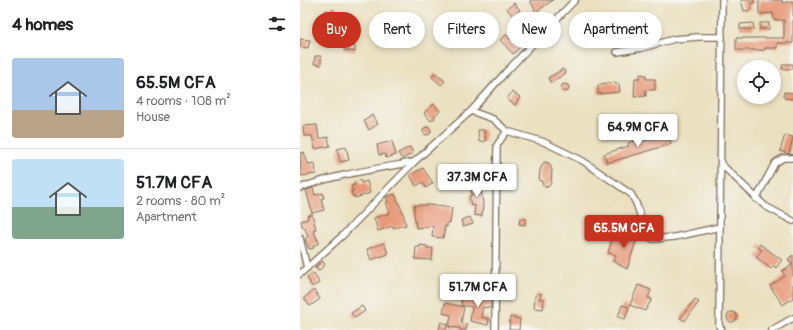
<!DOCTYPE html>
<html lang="en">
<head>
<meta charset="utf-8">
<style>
	:root { --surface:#fff; --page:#f6f6f6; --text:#202124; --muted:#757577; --line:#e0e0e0; --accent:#c8321e }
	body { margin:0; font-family:Pangolin,sans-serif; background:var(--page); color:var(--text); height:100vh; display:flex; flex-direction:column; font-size:15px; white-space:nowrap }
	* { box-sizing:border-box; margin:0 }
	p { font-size:13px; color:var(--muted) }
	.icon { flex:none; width:22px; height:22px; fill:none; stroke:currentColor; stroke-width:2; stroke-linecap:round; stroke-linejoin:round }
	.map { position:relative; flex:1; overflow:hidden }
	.panel { display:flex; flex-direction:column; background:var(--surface); width:300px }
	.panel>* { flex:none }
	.guide { position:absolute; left:12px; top:12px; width:380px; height:36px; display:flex; gap:8px }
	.tools { position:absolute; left:437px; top:60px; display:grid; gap:8px }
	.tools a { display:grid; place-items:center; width:44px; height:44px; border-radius:50%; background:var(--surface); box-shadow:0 2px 6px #0003; font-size:20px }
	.price { position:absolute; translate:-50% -34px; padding:0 9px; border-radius:4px; background:#fff; color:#222; font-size:13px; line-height:26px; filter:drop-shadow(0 1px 2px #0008) }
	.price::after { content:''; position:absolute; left:50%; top:24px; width:12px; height:9px; margin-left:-6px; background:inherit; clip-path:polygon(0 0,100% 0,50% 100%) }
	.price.current { background:var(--accent); color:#fff }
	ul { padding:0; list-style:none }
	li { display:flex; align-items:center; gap:12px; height:100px; padding:0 12px }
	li+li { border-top:1px solid var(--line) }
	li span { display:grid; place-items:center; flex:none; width:112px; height:80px; border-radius:4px; color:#555 }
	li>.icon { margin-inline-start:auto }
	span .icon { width:48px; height:48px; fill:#fffc; stroke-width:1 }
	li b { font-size:17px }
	h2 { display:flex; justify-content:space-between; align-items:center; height:48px; padding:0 12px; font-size:17px }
	.chip { padding:0 14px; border-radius:18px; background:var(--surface); box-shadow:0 2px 6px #0003; font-size:14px; line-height:36px }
	.chip.current { background:var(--accent); color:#fff }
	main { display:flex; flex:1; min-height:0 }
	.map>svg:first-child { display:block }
</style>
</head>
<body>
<main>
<section class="panel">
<h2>4 homes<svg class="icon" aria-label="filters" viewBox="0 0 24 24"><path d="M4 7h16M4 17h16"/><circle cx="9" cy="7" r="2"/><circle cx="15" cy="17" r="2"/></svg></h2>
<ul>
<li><span style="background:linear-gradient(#a9c7e8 65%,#b9a48a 0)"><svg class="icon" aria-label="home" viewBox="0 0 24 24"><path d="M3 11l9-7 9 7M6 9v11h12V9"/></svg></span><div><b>65.5M CFA</b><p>4 rooms · 108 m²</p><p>House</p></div></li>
<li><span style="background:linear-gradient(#bfe0f5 60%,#7fa58c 0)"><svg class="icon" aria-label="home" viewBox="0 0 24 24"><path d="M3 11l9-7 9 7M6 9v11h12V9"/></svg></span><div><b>51.7M CFA</b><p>2 rooms · 80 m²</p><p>Apartment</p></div></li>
</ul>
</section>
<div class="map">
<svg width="493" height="330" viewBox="0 0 493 330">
	<rect width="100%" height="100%" fill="#f6f6f2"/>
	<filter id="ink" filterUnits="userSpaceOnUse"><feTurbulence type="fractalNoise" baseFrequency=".025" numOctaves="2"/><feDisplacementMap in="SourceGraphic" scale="8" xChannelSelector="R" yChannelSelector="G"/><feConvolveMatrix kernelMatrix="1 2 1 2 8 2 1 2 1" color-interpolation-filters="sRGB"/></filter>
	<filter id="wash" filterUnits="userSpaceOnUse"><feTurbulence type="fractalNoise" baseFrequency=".012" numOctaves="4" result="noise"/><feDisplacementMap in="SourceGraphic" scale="16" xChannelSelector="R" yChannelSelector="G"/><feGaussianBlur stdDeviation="0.9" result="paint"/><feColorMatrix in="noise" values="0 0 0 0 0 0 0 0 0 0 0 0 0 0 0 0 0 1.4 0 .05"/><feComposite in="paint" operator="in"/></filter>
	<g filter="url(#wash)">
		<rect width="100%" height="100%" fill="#ebe1c1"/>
		<g id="blocks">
			<g fill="#e89978">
				<path d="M230 0H253L236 12Z"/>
				<path d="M441 0H454V3H451V10L444 11Z"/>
				<path d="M459 0H482V3L493 1V43H477V48H465V50H436V38H484V20H474L473 13 459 14Z"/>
				<path d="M214 3 220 10 213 16 207 9Z"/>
				<path d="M34 10V19H25V11Z"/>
				<path d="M453 23 454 29H440V24Z"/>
				<rect x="460" y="23" width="9" height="6"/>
				<path d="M206 35 211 40 213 38 221 46 213 54 200 40Z"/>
				<path d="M0 39 10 40 8 48 0 47Z"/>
				<path d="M45 44 55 46V52L44 50Z"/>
				<path d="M15 56H21V65L14 64Z"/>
				<path d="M483 64H493V69H482Z"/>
				<path d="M263 69 266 73 251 83 248 78Z"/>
				<path d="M135 73 145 81 141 85 132 77Z"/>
				<path d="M340 74 346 75V79H355V90H345L346 96 334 97 335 78H340Z"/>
				<path d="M315 82V84H319L320 92 298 94V85H301V84Z"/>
				<circle cx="265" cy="88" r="4"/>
				<path d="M212 92 220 97 215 105 207 99Z"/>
				<path d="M484 92 493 93V99L484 98Z"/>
				<path d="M134 104 140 111 134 116 135 118 131 121 124 113Z"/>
				<path d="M72 115 78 124 69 130 64 121Z"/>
				<path d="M17 125 19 139 28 137 30 146 15 149 12 136H4L3 126Z"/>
				<circle cx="127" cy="131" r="4"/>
				<path d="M178 130H184L186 141 179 142Z"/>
				<path d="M368 134 371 144 307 163 304 154 329 146 328 143 337 140 338 143Z"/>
				<path d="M485 135 493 137 489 154 480 151Z"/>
				<path d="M92 141 96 155 86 158 85 154 79 155 77 145Z"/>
				<path d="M46 147 49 160 40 162 37 149Z"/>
				<path d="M110 147 113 153 102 159 98 153Z"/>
				<path d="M4 152 8 164 15 163 16 174 1 176 0 153Z"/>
				<path d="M244 162 249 163 252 170 251 183 249 186 246 187 243 185 241 180 239 181 240 170Z"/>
				<path d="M123 168 133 183 126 188 123 182 116 186 110 175Z"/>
				<path d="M60 180 61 183 67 181 70 193 55 198V196L53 197 51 191H53L51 186 55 185 54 182Z"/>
				<path d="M180 180 183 204 182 216 174 215 175 205 171 206 169 196 172 195 170 182Z"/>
				<path d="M13 188 15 195 23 193 24 198 21 199 24 210 12 213 6 190Z"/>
				<path d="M95 194 103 213 106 225 93 228V226L78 231 74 218 90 213 86 203 88 202 86 197Z"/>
				<path d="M114 205H129L152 208 150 223 147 222V227L145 226 143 238 132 237 133 226 116 228 114 214Z"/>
				<path d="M12 214 16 229 13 230 19 243 13 246 14 248 9 249 5 239 8 237 5 228H3L1 221 8 219 7 216Z"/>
				<path d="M170 217 173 224 163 227 161 220Z"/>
				<path d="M220 218 226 219 225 225 219 224Z"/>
				<path d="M338 232 341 233 343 237 341 240 336 241 327 269 313 261 316 255 308 253 313 236 319 238 320 235 334 239 335 234Z"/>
				<path d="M84 243 88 254 71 260 67 249Z"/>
				<path d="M460 244 482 260 476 268 474 266 471 269 456 257 462 250 458 248Z"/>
				<path d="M120 245 127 246V248H133L132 260 115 259 116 247H120Z"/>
				<path d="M493 255V298L483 305 470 286 485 276 482 271 492 265 488 259Z"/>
				<path d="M22 261 25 264 19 271 15 268Z"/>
				<path d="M14 273 19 283 12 287 7 277Z"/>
				<path d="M338 285 351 290 348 298 352 299 345 311 330 305Z"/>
				<path d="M14 290 20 299 10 306 4 298Z"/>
				<path d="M174 293 182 294 181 298 191 299V308L183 307 181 317 189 319 188 325 170 321 172 307 161 305 162 298 172 299H173Z"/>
				<path d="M238 293 242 294 239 299H244L243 309 234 308 235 296Z"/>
				<path d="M395 299 399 302 385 321 380 318Z"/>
				<path d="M145 303 164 307 161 323 167 324 166 330H160V328L149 327 151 315 143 313Z"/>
				<path d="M322 305 329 307 325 319 318 317Z"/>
				<path d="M62 306 65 311 55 318 51 313Z"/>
				<circle cx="432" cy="317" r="5"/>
				<path d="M210 317 220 319 219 330H209Z"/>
				<path d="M141 322 148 324 146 330H139Z"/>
			</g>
		</g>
	</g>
	<g filter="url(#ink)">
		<use href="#blocks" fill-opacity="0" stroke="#796a57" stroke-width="1"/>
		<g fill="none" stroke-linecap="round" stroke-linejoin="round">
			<defs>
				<g id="street">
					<path d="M422 0 419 326 422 330"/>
					<path d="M317 52 342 48 374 39 398 37H422"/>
					<path d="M171 111 193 119 207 131 197 145 195 330"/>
					<path d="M207 131 244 142 283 161 331 194 336 203 347 236 353 239 375 237 420 227"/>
					<path d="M421 164 465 206 493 221"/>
					<path d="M0 188C37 174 76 169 114 162"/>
					<path d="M456 199 475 163 483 158H493"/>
					<path d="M0 238 7 268"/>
					<path d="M0 274 42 236 114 162 171 111 205 73 275 0"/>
					<path d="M472 330 493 318"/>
				</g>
			</defs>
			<use href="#street" stroke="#796a57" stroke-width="8"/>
			<use href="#street" stroke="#fff" stroke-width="5.5"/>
		</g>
	</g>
</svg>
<div class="tools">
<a><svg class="icon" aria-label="locate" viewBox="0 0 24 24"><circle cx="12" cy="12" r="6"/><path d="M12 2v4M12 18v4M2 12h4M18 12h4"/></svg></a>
</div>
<b class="price" style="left:338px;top:148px">64.9M CFA</b>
<b class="price" style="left:177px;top:198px">37.3M CFA</b>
<b class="price current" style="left:324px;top:249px">65.5M CFA</b>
<b class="price" style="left:178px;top:308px">51.7M CFA</b>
<div class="guide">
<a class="chip current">Buy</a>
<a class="chip">Rent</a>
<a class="chip">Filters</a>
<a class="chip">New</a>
<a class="chip">Apartment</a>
</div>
</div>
</main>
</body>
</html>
